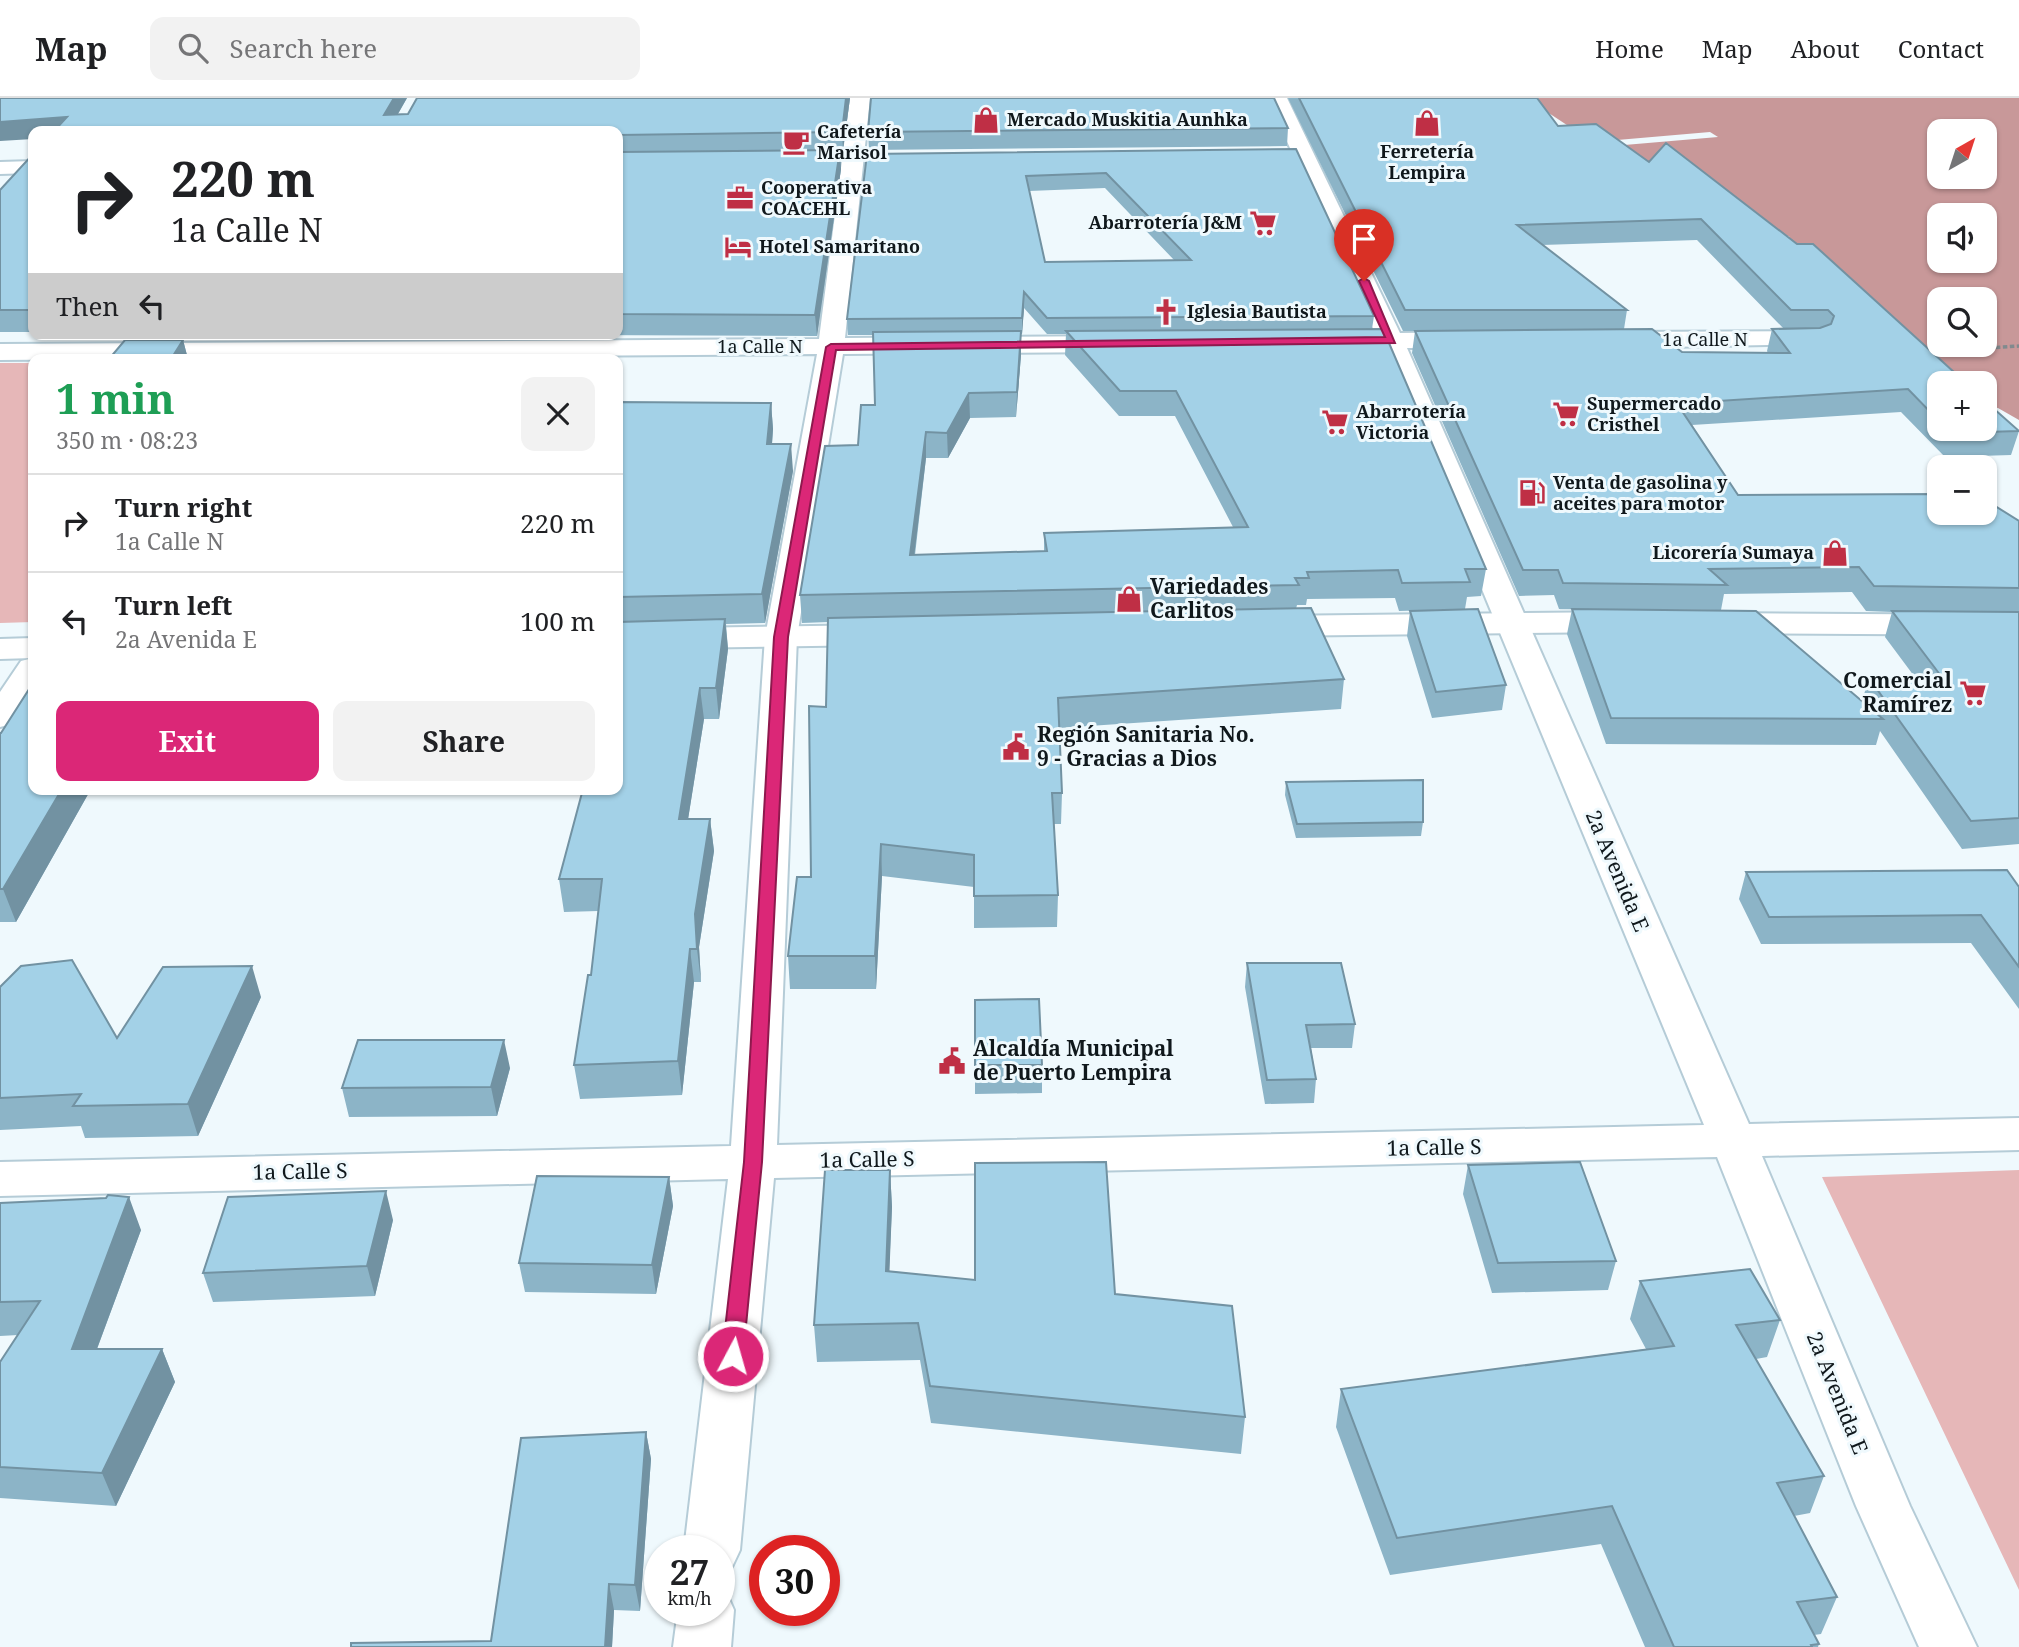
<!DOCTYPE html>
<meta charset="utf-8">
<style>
:root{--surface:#fff;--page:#f2f2f2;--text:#202124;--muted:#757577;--line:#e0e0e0;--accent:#db2777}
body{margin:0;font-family:"Noto Serif",serif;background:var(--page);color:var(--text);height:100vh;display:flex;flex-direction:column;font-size:26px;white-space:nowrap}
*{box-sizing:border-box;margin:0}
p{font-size:23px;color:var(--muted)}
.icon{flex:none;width:38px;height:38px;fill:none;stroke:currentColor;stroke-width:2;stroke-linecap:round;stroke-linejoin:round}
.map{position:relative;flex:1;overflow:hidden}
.drawer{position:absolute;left:28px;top:256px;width:595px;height:441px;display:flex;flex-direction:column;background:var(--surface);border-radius:14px;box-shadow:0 2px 5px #0004}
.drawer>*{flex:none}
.hud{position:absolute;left:28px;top:28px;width:595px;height:214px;border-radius:14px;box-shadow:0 2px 5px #0004;background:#fff;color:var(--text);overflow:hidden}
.needle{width:46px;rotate:39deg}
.tools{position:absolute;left:1927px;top:21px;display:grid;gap:14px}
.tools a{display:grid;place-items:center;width:70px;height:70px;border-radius:14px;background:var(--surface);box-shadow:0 2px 5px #0004;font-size:35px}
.speed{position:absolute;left:644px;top:1437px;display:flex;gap:14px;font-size:35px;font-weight:700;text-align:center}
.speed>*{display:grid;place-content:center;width:91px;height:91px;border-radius:50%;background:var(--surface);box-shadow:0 2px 5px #0004;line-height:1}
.speed small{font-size:18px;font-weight:400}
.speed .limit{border:10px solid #d22;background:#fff;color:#111}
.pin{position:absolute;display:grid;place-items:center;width:60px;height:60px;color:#fff;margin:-72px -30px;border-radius:50% 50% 50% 0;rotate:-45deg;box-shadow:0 0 7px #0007}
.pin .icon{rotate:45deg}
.me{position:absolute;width:77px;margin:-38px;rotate:6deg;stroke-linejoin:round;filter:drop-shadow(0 0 5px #0008)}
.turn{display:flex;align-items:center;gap:24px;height:147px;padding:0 28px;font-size:32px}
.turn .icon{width:91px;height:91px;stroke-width:2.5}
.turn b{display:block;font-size:49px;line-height:60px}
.then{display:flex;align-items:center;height:66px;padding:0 28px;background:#0003;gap:14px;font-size:26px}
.round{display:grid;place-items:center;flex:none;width:74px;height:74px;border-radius:14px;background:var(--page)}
.summary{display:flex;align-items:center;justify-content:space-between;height:119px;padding:0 28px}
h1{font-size:42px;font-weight:700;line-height:52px;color:#1e9e55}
.primary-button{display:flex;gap:14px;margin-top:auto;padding:14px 28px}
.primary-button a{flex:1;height:80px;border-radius:14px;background:var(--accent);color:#fff;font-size:28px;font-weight:700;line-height:80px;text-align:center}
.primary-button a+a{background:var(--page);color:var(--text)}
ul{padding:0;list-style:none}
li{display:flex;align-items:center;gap:21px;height:98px;padding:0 28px;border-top:2px solid var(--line)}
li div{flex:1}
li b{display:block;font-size:26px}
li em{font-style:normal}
header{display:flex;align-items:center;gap:42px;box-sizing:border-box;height:98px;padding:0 35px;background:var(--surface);border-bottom:2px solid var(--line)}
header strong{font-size:33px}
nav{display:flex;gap:38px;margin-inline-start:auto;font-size:24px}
.search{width:490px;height:63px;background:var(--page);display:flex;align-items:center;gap:18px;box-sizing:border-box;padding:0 24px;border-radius:14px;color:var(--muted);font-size:26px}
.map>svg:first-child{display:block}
.green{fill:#e6b7b8}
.water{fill:#c89899;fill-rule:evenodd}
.pier{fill:#eff9fd}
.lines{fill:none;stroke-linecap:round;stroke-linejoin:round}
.minor-casing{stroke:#b5ccd7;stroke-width:4}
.tertiary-casing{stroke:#b5ccd7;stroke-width:4}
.path{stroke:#818a8e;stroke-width:3.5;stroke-dasharray:4.5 2.5;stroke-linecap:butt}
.minor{fill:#fff;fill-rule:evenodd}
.tertiary{fill:#fff;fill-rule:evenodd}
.wall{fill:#8cb4c7;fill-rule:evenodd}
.shaded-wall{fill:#7292a2}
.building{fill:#a3d1e7;stroke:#7292a2;stroke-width:2;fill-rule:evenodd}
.route{fill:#db2777;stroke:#8e194d;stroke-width:2}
.labels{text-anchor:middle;stroke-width:6;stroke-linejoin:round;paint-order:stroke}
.far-poi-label{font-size:18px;font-weight:bold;fill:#10181c;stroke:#eff9fd;text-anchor:start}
.far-street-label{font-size:18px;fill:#10181c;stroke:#eff9fd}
.poi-label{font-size:21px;font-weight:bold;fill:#10181c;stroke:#eff9fd;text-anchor:start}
.street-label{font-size:21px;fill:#10181c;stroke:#eff9fd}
</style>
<header>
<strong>Map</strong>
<div class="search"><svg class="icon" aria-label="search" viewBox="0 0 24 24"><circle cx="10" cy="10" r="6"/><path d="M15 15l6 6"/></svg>Search here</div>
<nav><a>Home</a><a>Map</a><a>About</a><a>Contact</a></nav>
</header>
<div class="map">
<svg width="2019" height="1549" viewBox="0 0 2019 1549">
<rect width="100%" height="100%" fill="#eff9fd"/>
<path class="green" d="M0 265H33V524L0 525Z
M2019 1072V1492L1822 1079Z"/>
<path class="water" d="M1526 0H2019V322L1998 310 1985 308 1984 285H1939L1798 167 1789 138 1762 137 1579 35ZM1939 33H1984V79H1939ZM1939 117H1984V163H1939ZM1939 201H1984V247H1939Z"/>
<path class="pier" d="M1710 34 1718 39 1601 49 1594 44Z"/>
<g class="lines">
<defs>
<path id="minor" d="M850 0H870L845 240 1118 238 1127 241 1131 246 1127 251 1118 254 843 256 797 539 777 1047 1704 1027 1382 250 1327 248 1323 243 1327 238 1375 235 1267 0H1287L1400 235 1464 234 1473 237 1477 242 1473 247 1464 250H1407L1749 1026 2019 1020V1052L1762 1058 1910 1408 1977 1549H1919L1856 1408 1717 1059 774 1080 740 1452 732 1469 719 1473V1452H684L728 1081 0 1098V1064L731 1048 765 539 817 256 0 262V246L819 241Z
M33 63V75L0 76V64Z
M1814 233 1823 236 1827 241 1823 246 1616 250 1607 247 1603 242 1607 237 1616 234Z
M33 560V595L12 626 0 629V594L21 563Z
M719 1492 726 1494 734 1512 731 1549H673L678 1512H719Z"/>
<path id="tertiary" d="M1623 514 1634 517 1639 524 1634 531 1623 534 1267 538 1256 535 1251 528 1256 521 1267 518Z
M1719 515 2019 517V537L1719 535 1708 532 1703 525 1708 518Z
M878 527 890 530 894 537 890 544 878 547 618 551V531Z
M33 540V560L0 561V541Z"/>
</defs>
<use href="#minor" class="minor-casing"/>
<use href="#tertiary" class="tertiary-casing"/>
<path class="path" d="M1926 254 2019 248"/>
<use href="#minor" class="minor"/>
<use href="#tertiary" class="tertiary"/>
</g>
<path class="wall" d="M407 0 398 16H408L417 0H850L843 52H840L841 71 817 238 578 237V236H618V33H33Z
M1288 0H1537L1558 28 1596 26 1939 285V331H1984L2019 333 2011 357 1945 359 1901 314 1692 327 1738 397 2019 423V746L1962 751 1880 633 1876 647 1606 646 1567 536 1572 511 1862 603 1869 580 1914 578 1885 539 1892 514 1866 513 1852 494 1724 496 1721 512 1559 511 1554 497 1519 498 1412 255 1415 233H1403ZM1697 142 1784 231H1772L1767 253 1768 255 1682 254 1624 231 1627 212 1542 147Z
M1288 30 1287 48 869 52 868 34Z
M1296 51 1374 218 1372 231 1486 471 1481 498 1467 499 1465 511 1399 513 1395 500 1307 501 1306 507H1297L1296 511 1344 581 1341 611 1059 630 1062 695 1061 726H1053L1058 797 1057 829 974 830V789L882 778 876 891H790L788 858 811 779 826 609 828 524 802 525 800 497 875 307 873 237H848L847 221 867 56ZM1105 90 1175 163 1045 164 1029 93ZM1024 210 1047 236H1066L1065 257 1119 318H1175L1233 429 1044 435V453L915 457 926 360H948L970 320 1016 319 1021 257V236H1022Z
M33 56V234H0V92Z
M108 236H204L201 242H183L188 261 125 242H110Z
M618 304 771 305 773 331 772 346 793 373 765 525 726 526 728 551 719 621H704L688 721H710L714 753 699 849 701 884H694L682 997 580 1001 574 967 591 877 598 813 564 814 559 781 582 694 485 695 484 691H618Z
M1410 513 1506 587 1502 612 1432 620 1407 538Z
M0 635 33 691H91L16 824H0Z
M1286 684 1423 724 1421 738 1296 740 1285 697Z
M1746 774 2019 789V911L1971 845 1761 846 1739 801Z
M1247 865 1355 926 1352 950H1311L1316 981 1314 1005 1265 1006 1245 889Z
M0 889 117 940 261 899 198 1038 85 1040 81 1028 0 1032Z
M975 902 1042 967V995L975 996Z
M510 970 497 1018 349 1019 342 990Z
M1468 1067 1616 1163 1608 1192 1492 1195 1463 1096Z
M890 1072 892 1109 889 1173 1115 1196 1245 1319 1241 1356 931 1325 920 1262 817 1264 814 1227Z
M669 1079 673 1108 656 1196 525 1194 519 1165Z
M0 1105 141 1132 97 1251H162L175 1284 116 1408 0 1400V1264L18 1237 0 1238Z
M393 1122 375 1198 213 1204 203 1175Z
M1640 1183 1780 1222 1767 1259 1756 1261 1824 1378 1810 1415 1794 1418 1837 1499 1821 1536 1814 1537 1819 1546 1818 1549H1645L1601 1446 1390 1477 1336 1329 1341 1291 1646 1251 1630 1221Z
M646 1334 651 1361 640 1513 614 1512 612 1549H351L491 1543Z"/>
<path class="shaded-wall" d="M394 0H407L388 33 384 17Z
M846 0H850L843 52 842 34Z
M67 19 71 33H33V41L0 43V24Z
M840 52 841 71 817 238 815 217Z
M1024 194V210L1022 236V220Z
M1021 233V257L1016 319 1017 294Z
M183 242 188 261H171Z
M969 295 970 320 948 360 947 335Z
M771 305 773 331 770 373 767 346Z
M926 334V360L911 484 910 457Z
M791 346 793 373 765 525 762 496Z
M725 521 728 551 719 621 716 590Z
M700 590 704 621 683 753 679 721Z
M62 691H91L16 824 3 791Z
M710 721 714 753 699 849 701 884 697 851 695 816Z
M881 746 882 778 876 891 875 858Z
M690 851 694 884 682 997 678 963Z
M252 868 261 899 198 1038 188 1006Z
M504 942 510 970 497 1018 491 989Z
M890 1072 892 1109 888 1210 886 1173Z
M669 1079 673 1108 656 1196 652 1167Z
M386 1093 393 1122 375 1198 367 1168Z
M129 1099 141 1132 85 1283 72 1251Z
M162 1251 175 1284 116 1408 102 1375Z
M646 1334 651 1361 640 1513 635 1487Z
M609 1486 614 1512 612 1549H605Z"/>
<path class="building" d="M0 0H394L384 17 408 16 417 0H846L842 34 618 37V33H54L67 19 0 24Z
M871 0H1274L1288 30 868 34Z
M1299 0H1537L1558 28 1596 26 1649 64 1666 45 1797 146H1813L1966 285H1939V323L1908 291 1686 305 1693 312 1682 313 1738 397 1939 396V415H1984V401L2019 423V490L1874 488 1859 469 1709 471 1727 487 1563 485 1558 472H1523L1415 233 1652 231 1682 254 1790 255 1772 231 1820 230 1831 226 1834 218 1828 212H1791L1701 121 1517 127 1627 212H1405Z
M1296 51 1374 218 1047 220 1024 194 1022 220 847 221 867 56ZM1106 75 1191 162 1045 164 1026 78Z
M840 52 815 217 618 216V54Z
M33 56V212H0V92Z
M1383 231 1486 471H1465L1470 484 1402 485 1398 472 1307 474 1309 480H1295L1299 487 800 497 825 348 858 347 861 307H875L873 234 1021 233 1017 294 969 295 947 335 926 334 910 457 1047 453 1044 435 1248 429 1176 293H1120L1066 233Z
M125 242H183L171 261H109Z
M1984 302 2019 333 1952 335 1947 331H1984Z
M618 304 771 305 767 346H791L762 496 618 499Z
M1311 510 1344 581 1058 600 1062 695H1052L1058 797 974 798V757L881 746 875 858H788L797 779H811L809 608 826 609 828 520Z
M1478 511 1506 587 1436 594 1410 513Z
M1572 511 1756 513 1883 621 1611 620Z
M1892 513 2019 514V720L1971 723 1869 580 1941 578Z
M725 521 716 590H700L679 721H710L695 816 697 851H690L678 963 574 967 588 877H591L602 781H559L583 691H618V524Z
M33 585V691H62L3 791H0V635H1Z
M1423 682V724L1297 726 1286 684Z
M2007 772 2019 789V869L1981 817 1769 819 1746 774Z
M72 862 117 940 163 869 252 868 188 1006 73 1008 81 996 0 1000V889L21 868Z
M1247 865H1341L1355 926 1306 927 1316 981 1267 982Z
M1039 901 1042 967H975V902Z
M358 942H504L491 989 342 990Z
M1106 1064 1115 1196 1232 1208 1245 1319 930 1288 918 1225 814 1227 825 1072H890L886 1173 975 1182V1065Z
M1580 1064 1616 1163 1498 1165 1468 1067Z
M537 1078 669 1079 652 1167 519 1165Z
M386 1093 367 1168 203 1175 228 1099Z
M108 1097 129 1099 72 1251H162L102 1375 0 1369V1264L40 1203 0 1204V1105L106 1100Z
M1750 1171 1780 1222 1736 1227 1824 1378 1777 1385 1837 1499 1797 1504 1819 1546 1811 1547 1812 1549H1674L1612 1408 1397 1440 1341 1291 1674 1248 1640 1183Z
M646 1334 635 1487 609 1486 605 1549H351V1545L491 1543 521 1340Z"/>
<path class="route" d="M1364 180 1369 183 1395 245 836 252 788 539 762 1064 743 1258 740 1264H725L722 1258 744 1064 774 539 826 249 831 246 1385 239 1359 183Z"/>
<defs>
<symbol id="shop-bare" viewBox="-9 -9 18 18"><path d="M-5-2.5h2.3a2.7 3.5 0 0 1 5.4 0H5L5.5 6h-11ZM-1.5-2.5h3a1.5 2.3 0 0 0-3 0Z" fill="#bf2f45" stroke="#eff9fd" stroke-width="2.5" paint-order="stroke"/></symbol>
<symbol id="cafe-bare" viewBox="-9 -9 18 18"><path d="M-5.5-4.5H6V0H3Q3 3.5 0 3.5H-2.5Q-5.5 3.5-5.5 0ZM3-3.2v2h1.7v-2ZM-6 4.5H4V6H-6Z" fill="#bf2f45" stroke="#eff9fd" stroke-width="2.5" paint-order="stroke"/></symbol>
<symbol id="office-bare" viewBox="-9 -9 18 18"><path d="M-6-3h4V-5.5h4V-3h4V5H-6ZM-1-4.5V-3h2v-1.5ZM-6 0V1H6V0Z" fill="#bf2f45" stroke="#eff9fd" stroke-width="2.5" paint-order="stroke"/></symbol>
<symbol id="supermarket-bare" viewBox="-9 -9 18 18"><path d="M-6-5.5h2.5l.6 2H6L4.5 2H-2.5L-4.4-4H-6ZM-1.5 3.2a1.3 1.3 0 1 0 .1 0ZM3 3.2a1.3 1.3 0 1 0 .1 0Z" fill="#bf2f45" stroke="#eff9fd" stroke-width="2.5" paint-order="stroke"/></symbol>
<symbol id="hotel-bare" viewBox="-9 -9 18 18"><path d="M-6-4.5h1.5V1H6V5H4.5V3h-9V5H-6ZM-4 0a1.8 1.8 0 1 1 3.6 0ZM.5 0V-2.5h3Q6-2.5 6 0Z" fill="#bf2f45" stroke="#eff9fd" stroke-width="2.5" paint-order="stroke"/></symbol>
<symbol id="church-bare" viewBox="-9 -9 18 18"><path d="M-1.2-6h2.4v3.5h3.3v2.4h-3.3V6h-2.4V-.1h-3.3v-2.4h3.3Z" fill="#bf2f45" stroke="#eff9fd" stroke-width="2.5" paint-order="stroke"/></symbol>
<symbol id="fuel-bare" viewBox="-9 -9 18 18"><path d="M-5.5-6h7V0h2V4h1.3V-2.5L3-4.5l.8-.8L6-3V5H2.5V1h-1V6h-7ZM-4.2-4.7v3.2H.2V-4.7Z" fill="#bf2f45" stroke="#eff9fd" stroke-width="2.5" paint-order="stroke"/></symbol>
<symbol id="civic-bare" viewBox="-9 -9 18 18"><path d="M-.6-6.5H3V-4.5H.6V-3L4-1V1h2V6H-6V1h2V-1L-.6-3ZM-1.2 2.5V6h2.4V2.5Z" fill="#bf2f45" stroke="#eff9fd" stroke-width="2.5" paint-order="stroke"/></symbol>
</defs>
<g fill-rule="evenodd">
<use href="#shop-bare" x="967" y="3" width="38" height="38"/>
<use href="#shop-bare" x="1408" y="6" width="38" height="38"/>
<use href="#cafe-bare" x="777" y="25" width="38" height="38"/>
<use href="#office-bare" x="721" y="81" width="38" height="38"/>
<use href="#supermarket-bare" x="1244" y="106" width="38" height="38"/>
<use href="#hotel-bare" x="719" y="130" width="38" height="38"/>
<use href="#church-bare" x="1147" y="195" width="38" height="38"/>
<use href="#supermarket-bare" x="1547" y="297" width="38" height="38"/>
<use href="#supermarket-bare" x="1316" y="305" width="38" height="38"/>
<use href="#fuel-bare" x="1513" y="376" width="38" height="38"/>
<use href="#shop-bare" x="1816" y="436" width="38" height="38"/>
<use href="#shop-bare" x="1110" y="482" width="38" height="38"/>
<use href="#supermarket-bare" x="1954" y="576" width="38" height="38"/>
<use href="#civic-bare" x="997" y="630" width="38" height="38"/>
<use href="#civic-bare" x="933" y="944" width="38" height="38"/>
</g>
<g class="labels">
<g class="far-poi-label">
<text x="1007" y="28">Mercado Muskitia Aunhka</text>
<text x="817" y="40">Cafetería<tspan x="817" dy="21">Marisol</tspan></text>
<text x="1427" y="60" text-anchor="middle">Ferretería<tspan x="1427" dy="21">Lempira</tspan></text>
<text x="761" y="96">Cooperativa<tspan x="761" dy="21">COACEHL</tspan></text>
<text x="1242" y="131" text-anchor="end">Abarrotería J&amp;M</text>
<text x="759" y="155">Hotel Samaritano</text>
<text x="1187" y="220">Iglesia Bautista</text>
<text x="1587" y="312">Supermercado<tspan x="1587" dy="21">Cristhel</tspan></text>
<text x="1356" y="320">Abarrotería<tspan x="1356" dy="21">Victoria</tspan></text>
<text x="1553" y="391">Venta de gasolina y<tspan x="1553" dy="21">aceites para motor</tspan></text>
<text x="1814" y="461" text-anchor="end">Licorería Sumaya</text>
</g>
<g class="far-street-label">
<text x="1705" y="248">1a Calle N</text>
<text x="760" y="255">1a Calle N</text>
</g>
<g class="poi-label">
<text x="1150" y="496">Variedades<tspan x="1150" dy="24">Carlitos</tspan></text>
<text x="1952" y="590" text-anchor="end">Comercial<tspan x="1952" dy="24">Ramírez</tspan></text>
<text x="1037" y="644">Región Sanitaria No.<tspan x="1037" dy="24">9 - Gracias a Dios</tspan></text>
<text x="973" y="958">Alcaldía Municipal<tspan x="973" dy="24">de Puerto Lempira</tspan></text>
</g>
<g class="street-label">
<text transform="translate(1617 773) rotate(67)" y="7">2a Avenida E</text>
<text transform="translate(1434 1050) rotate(-1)" y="7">1a Calle S</text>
<text transform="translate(867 1062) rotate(-1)" y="7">1a Calle S</text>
<text transform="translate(300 1074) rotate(-1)" y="7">1a Calle S</text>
<text transform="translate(1837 1295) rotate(68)" y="7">2a Avenida E</text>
</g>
</g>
</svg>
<div class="tools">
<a><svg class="needle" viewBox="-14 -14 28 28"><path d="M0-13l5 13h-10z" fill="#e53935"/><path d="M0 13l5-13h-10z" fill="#757577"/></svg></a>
<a><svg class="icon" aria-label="sound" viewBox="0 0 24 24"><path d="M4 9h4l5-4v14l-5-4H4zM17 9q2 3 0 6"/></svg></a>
<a><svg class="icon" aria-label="search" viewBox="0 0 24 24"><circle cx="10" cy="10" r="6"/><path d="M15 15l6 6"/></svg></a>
<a>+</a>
<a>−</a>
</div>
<div class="speed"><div>27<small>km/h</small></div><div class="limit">30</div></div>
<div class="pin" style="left:1364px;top:183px;background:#d93025"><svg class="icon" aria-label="arrive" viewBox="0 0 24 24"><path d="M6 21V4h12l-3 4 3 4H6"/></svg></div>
<svg class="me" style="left:733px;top:1258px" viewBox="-20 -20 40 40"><circle r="17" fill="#db2777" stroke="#fff" stroke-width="3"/><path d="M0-11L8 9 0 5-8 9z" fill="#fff"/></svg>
<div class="hud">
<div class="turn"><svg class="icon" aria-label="right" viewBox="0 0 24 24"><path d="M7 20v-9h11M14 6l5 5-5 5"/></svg><div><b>220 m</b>1a Calle N</div></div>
<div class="then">Then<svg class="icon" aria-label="left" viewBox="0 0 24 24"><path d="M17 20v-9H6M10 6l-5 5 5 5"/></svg></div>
</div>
<section class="drawer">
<div class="summary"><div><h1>1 min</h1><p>350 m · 08:23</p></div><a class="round"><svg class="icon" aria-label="close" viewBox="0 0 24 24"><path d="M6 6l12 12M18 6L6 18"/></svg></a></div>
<ul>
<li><svg class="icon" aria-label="right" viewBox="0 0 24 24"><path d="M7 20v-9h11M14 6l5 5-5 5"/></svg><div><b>Turn right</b><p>1a Calle N</p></div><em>220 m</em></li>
<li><svg class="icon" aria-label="left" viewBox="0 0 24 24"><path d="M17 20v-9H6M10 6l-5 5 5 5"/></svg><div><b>Turn left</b><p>2a Avenida E</p></div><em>100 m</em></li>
</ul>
<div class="primary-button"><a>Exit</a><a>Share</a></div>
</section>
</div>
